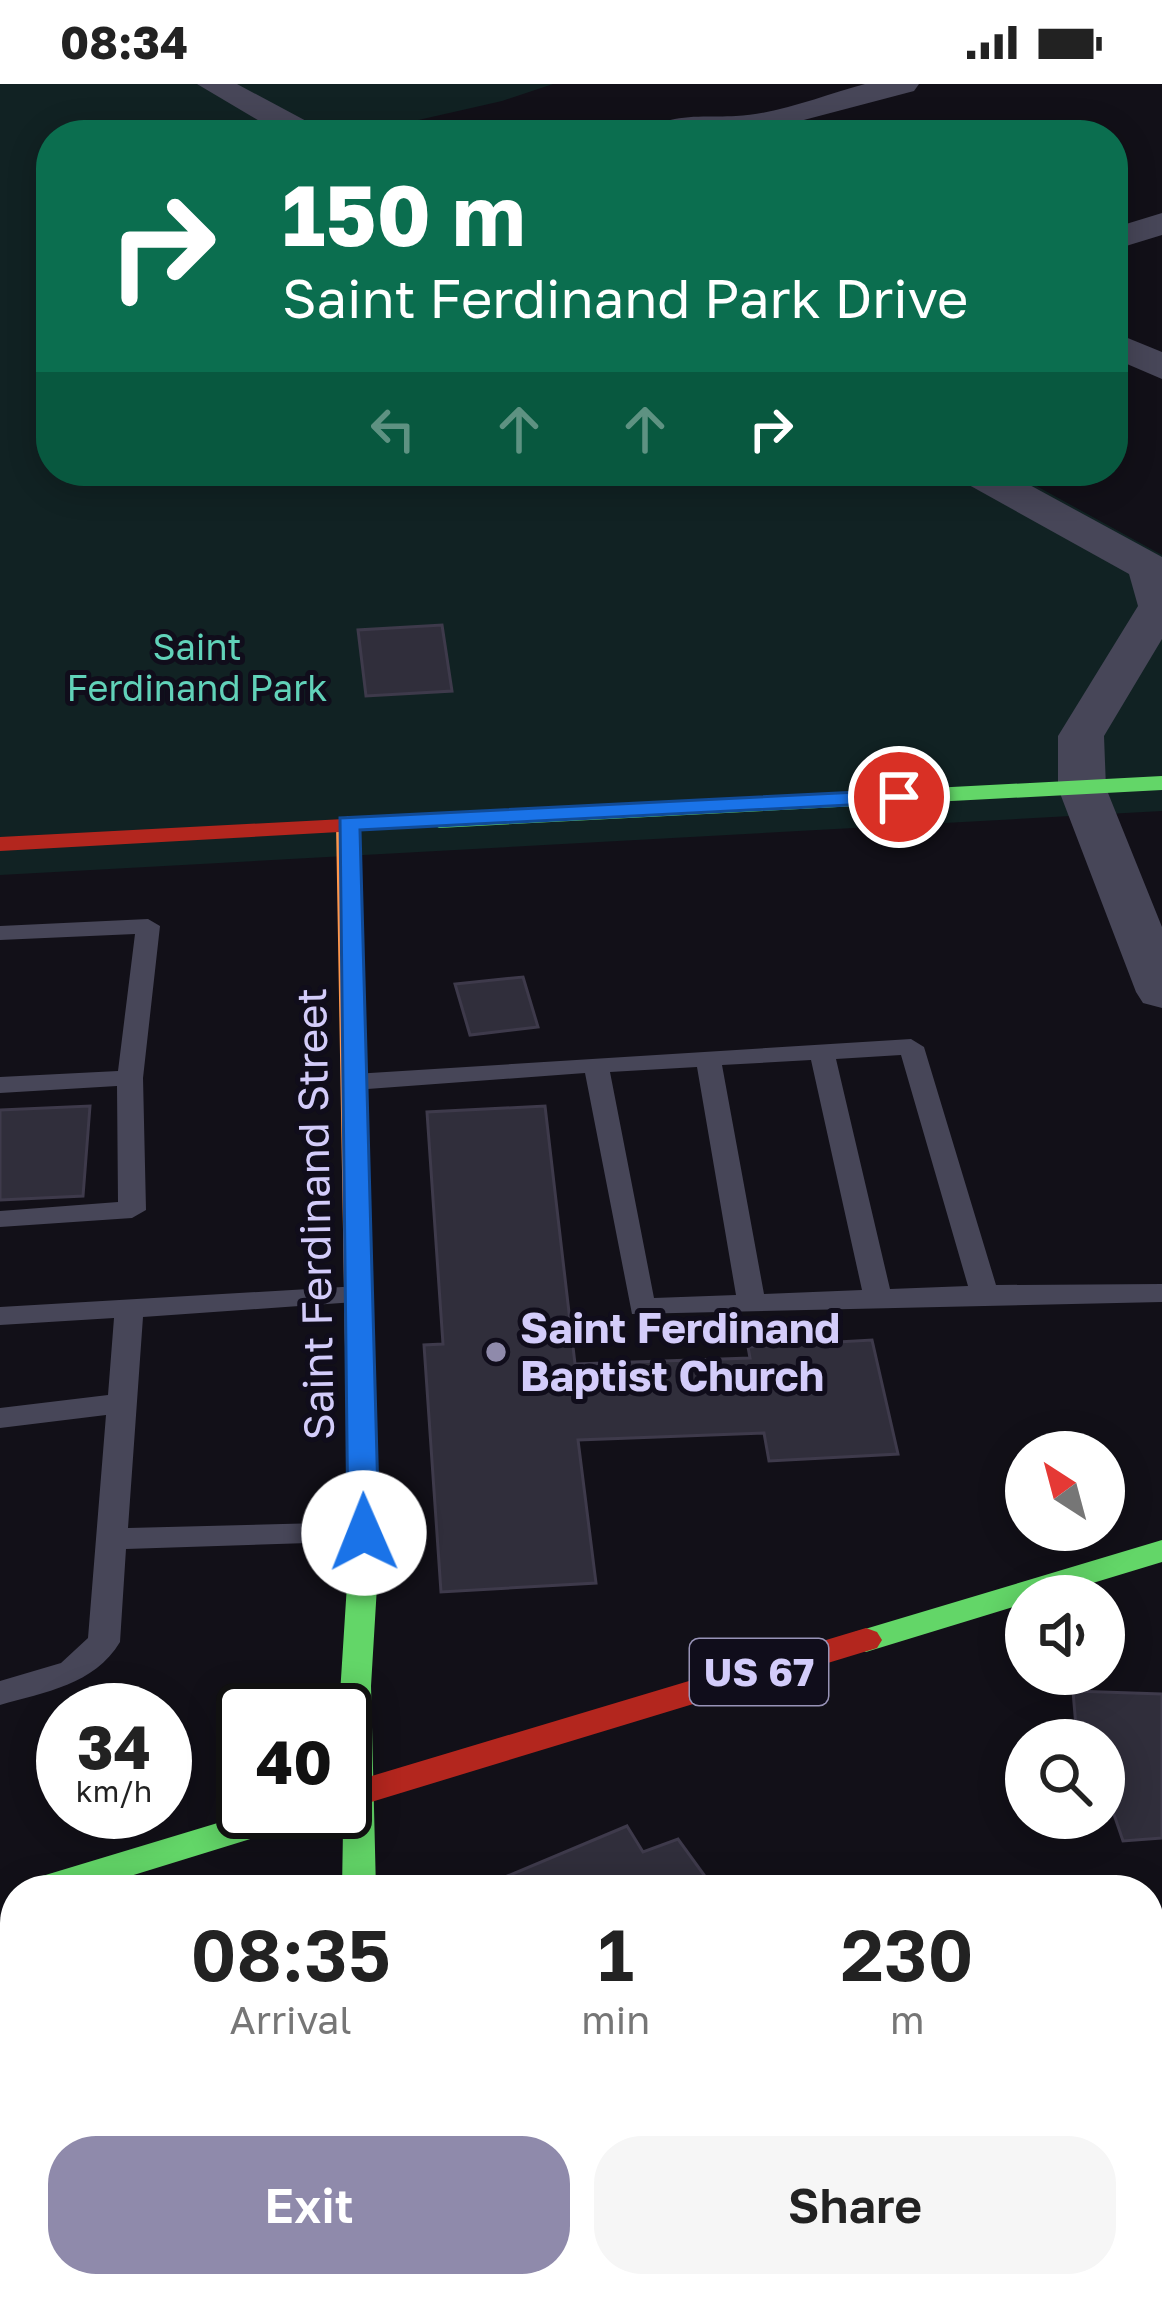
<!DOCTYPE html>
<style>
:root{--surface:#fff;--page:#f6f6f6;--text:#222;--muted:#767676;--accent:#8f8aab}
body{margin:0;font-family:"Golos Text",sans-serif;background:var(--page);color:var(--text);height:100vh;display:flex;flex-direction:column;font-size:45px;white-space:nowrap}
*{box-sizing:border-box;margin:0}
p{font-size:39px;color:var(--muted)}
.icon{flex:none;width:66px;height:66px;fill:none;stroke:currentColor;stroke-width:2;stroke-linecap:round;stroke-linejoin:round}
.map{position:relative;flex:1;overflow:hidden}
.drawer{position:absolute;left:0px;top:1791px;width:1164px;height:423px;display:flex;flex-direction:column;background:var(--surface);border-radius:48px 48px 0 0;box-shadow:0 6px 30px #0003}
.drawer>*{flex:none}
.guide{position:absolute;left:36px;top:36px;width:1092px;height:366px;border-radius:48px;box-shadow:0 6px 30px #0003;background:#0b6e4f;color:#fff;overflow:hidden}
.needle{width:78px;rotate:324deg}
.tools{position:absolute;left:1005px;top:1347px;display:grid;gap:24px}
.tools a{display:grid;place-items:center;width:120px;height:120px;border-radius:50%;background:var(--surface);box-shadow:0 6px 30px #0003;font-size:60px}
.speed{position:absolute;left:36px;top:1599px;display:flex;gap:24px;font-size:60px;font-weight:700;text-align:center}
.speed>*{display:grid;place-content:center;width:156px;height:156px;border-radius:50%;background:var(--surface);box-shadow:0 6px 30px #0003;line-height:1}
.speed small{font-size:30px;font-weight:400}
.speed .limit{border:6px solid #111;border-radius:18px;background:#fff;color:#111}
.pin{position:absolute;display:grid;place-items:center;width:102px;height:102px;color:#fff;margin:-51px;border:6px solid #fff;border-radius:50%;box-shadow:0 3px 12px #0007}
.me{position:absolute;width:132px;margin:-66px;rotate:359deg;stroke-linejoin:round;filter:drop-shadow(0 0 9px #0008)}
.turn{display:flex;align-items:center;gap:42px;height:252px;padding:0 48px;font-size:54px}
.turn .icon{width:156px;height:156px;stroke-width:2.5}
.turn b{display:block;font-size:84px;line-height:102px}
.lanes{display:flex;align-items:center;height:114px;padding:0 48px;background:#0003;justify-content:center;gap:60px;direction:ltr}
.lanes .off{opacity:.35}
.eta{display:flex;justify-content:space-evenly;align-items:center;height:204px;text-align:center}
.eta b{font-size:72px;font-weight:600;line-height:84px}
.button{display:flex;gap:24px;margin-top:auto;padding:24px 48px}
.button a{flex:1;height:138px;border-radius:48px;background:var(--accent);color:#fff;font-size:48px;font-weight:600;line-height:138px;text-align:center}
.button a+a{background:var(--page);color:var(--text)}
.status{display:flex;justify-content:space-between;align-items:center;height:84px;padding:0 60px;background:var(--surface);direction:ltr}
.status svg{height:33px;fill:currentColor}
.map>svg:first-child{display:block}
.green{fill:#112223}
.building{fill:#302e3b;stroke:#3e3a4b;stroke-width:3}
.lines{fill:none;stroke-linecap:round;stroke-linejoin:round}
.lane{fill:#474658;fill-rule:evenodd}
.street{fill:#474658;fill-rule:evenodd}
.fast{fill:#63d668;fill-rule:evenodd}
.slow{fill:#ff974d;fill-rule:evenodd}
.jam{fill:#b3261e;fill-rule:evenodd}
.route{fill:#1a73e8;stroke:#114b97;stroke-width:3}
.poi-dot{fill:#8f8aab;stroke:#100d1b;stroke-width:4.5}
.labels{text-anchor:middle;stroke-width:10;stroke-linejoin:round;paint-order:stroke}
.far-park-label{font-size:36px;fill:#61d2b9;stroke:#100d1b}
.shield{fill:#100d1b;stroke:#9893b7;stroke-width:3}
.shield-label{font-size:39px;font-weight:bold;fill:#d3ccfa}
.street-label{font-size:42px;fill:#d3ccfa;stroke:#100d1b}
.poi-label{font-size:42px;font-weight:bold;fill:#d3ccfa;stroke:#100d1b;text-anchor:start}
</style>
<div class="status"><b>08:34</b><svg viewBox="0 0 49 12"><path d="M0 12V9h3v3zM5 12V6h3v6zM10 12V3h3v9zM15 12V0h3v12zM26 1h20v11H26zM47 4h2v5h-2z"/></svg></div>
<div class="map">
<svg width="1162" height="2213" viewBox="0 0 1162 2213">
<rect width="100%" height="100%" fill="#121018"/>
<path class="green" d="M0 0H553L502 17 392 42 399 51H51V387H1009L1162 471V727L0 791Z"/>
<path class="building" d="M442 541 452 607 366 612 358 546Z
M523 893 538 943 470 951 455 900Z
M90 1022 83 1112 0 1116V1026Z
M545 1022 575 1280 750 1274 748 1263 872 1256 898 1370 769 1377 764 1349 578 1356 596 1499 441 1508 424 1261 443 1260 427 1028Z
M1073 1607 1162 1610V1754L1123 1757 1104 1701V1656L1077 1655Z
M627 1742 643 1768 678 1755 715 1806H474Z"/>
<g class="lines">
<path class="lane" d="M148 835 160 842 143 994 146 1126 132 1134 0 1143V1127L118 1118 117 1002 0 1009V993L118 987 135 850 0 856V842Z
M911 955 924 963 996 1201 1162 1200V1218L632 1230 585 989 354 1006 341 998 354 990ZM901 971 968 1202 890 1205 836 975ZM811 976 862 1206 764 1210 722 981ZM697 983 736 1211 654 1214 610 988Z
M359 1202 373 1211 369 1217 143 1233 128 1444 360 1438 371 1441 375 1449 371 1457 126 1465 120 1558C94 1601 45 1608 0 1621V1597L61 1579 88 1554 106 1331 0 1344V1324L108 1311 114 1234 0 1241V1223Z
M15 2065V2097L0 2099V2067Z
M64 2199H102L100 2213H62Z"/>
<path class="street" d="M197 0H237L310 39 338 44 343 51H283Z
M865 0H919L914 7 747 51H645C664 27 708 34 736 32 778 30 824 11 865 0Z
M1162 129V151L1113 166V144Z
M1113 248 1162 268V295L1113 274Z
M954 387H1004L1162 473V555L1104 652 1106 704 1162 843V924L1143 919 1136 908 1058 704V652L1138 522 1129 490 960 396Z"/>
<path class="fast" d="M1162 692V706L439 744 427 737 439 730Z
M359 1253 373 1262 379 1469 371 1602 376 1806H342L345 1626H339L349 1469 345 1262Z
M1162 1456V1478L1050 1512H1026V1519L866 1568 855 1564 850 1556 855 1548Z
M254 1728H314L309 1737 85 1806H24L29 1796Z"/>
<path class="slow" d="M348 732 360 739 373 1262 359 1271 345 1262 336 739Z
M341 2199H379V2213H341Z"/>
<path class="jam" d="M439 730 447 732 451 737 447 742 0 767V753Z
M866 1544 877 1548 882 1556 877 1564 345 1726V1700Z"/>
</g>
<path class="route" d="M899 706 910 713 907 718 360 746 379 1449 375 1457H353L348 1449 340 734Z"/>
<circle class="poi-dot" cx="496" cy="1268" r="12"/>
<g class="labels">
<g class="far-park-label">
<text x="197" y="576">Saint<tspan x="197" dy="41">Ferdinand Park</tspan></text>
</g>
<rect class="shield" x="690" y="1555" width="138" height="66" rx="9"/>
<g class="shield-label">
<text x="759" y="1602">US 67</text>
</g>
<g class="street-label">
<text transform="translate(315 1130) rotate(-91)" y="15">Saint Ferdinand Street</text>
</g>
<g class="poi-label">
<text x="520" y="1259">Saint Ferdinand<tspan x="520" dy="48">Baptist Church</tspan></text>
</g>
</g>
</svg>
<div class="tools">
<a><svg class="needle" viewBox="-14 -14 28 28"><path d="M0-13l5 13h-10z" fill="#e53935"/><path d="M0 13l5-13h-10z" fill="#767676"/></svg></a>
<a><svg class="icon" aria-label="sound" viewBox="0 0 24 24"><path d="M4 9h4l5-4v14l-5-4H4zM17 9q2 3 0 6"/></svg></a>
<a><svg class="icon" aria-label="search" viewBox="0 0 24 24"><circle cx="10" cy="10" r="6"/><path d="M15 15l6 6"/></svg></a>
</div>
<div class="speed"><div>34<small>km/h</small></div><div class="limit">40</div></div>
<div class="pin" style="left:899px;top:713px;background:#d93025"><svg class="icon" aria-label="arrive" viewBox="0 0 24 24"><path d="M6 21V4h12l-3 4 3 4H6"/></svg></div>
<svg class="me" style="left:364px;top:1449px" viewBox="-20 -20 40 40"><circle r="19" fill="#fff"/><path d="M0-13L10 11 0 6-10 11z" fill="#1a73e8"/></svg>
<div class="guide">
<div class="turn"><svg class="icon" aria-label="right" viewBox="0 0 24 24"><path d="M7 20v-9h11M14 6l5 5-5 5"/></svg><div><b>150 m</b>Saint Ferdinand Park Drive</div></div>
<div class="lanes"><svg class="icon off" aria-label="left" viewBox="0 0 24 24"><path d="M17 20v-9H6M10 6l-5 5 5 5"/></svg><svg class="icon off" aria-label="ahead" viewBox="0 0 24 24"><path d="M12 20V5M6 11l6-6 6 6"/></svg><svg class="icon off" aria-label="ahead" viewBox="0 0 24 24"><path d="M12 20V5M6 11l6-6 6 6"/></svg><svg class="icon" aria-label="right" viewBox="0 0 24 24"><path d="M7 20v-9h11M14 6l5 5-5 5"/></svg></div>
</div>
<section class="drawer">
<div class="eta">
<div><b>08:35</b><p>Arrival</p></div>
<div><b>1</b><p>min</p></div>
<div><b>230</b><p>m</p></div>
</div>
<div class="button"><a>Exit</a><a>Share</a></div>
</section>
</div>
